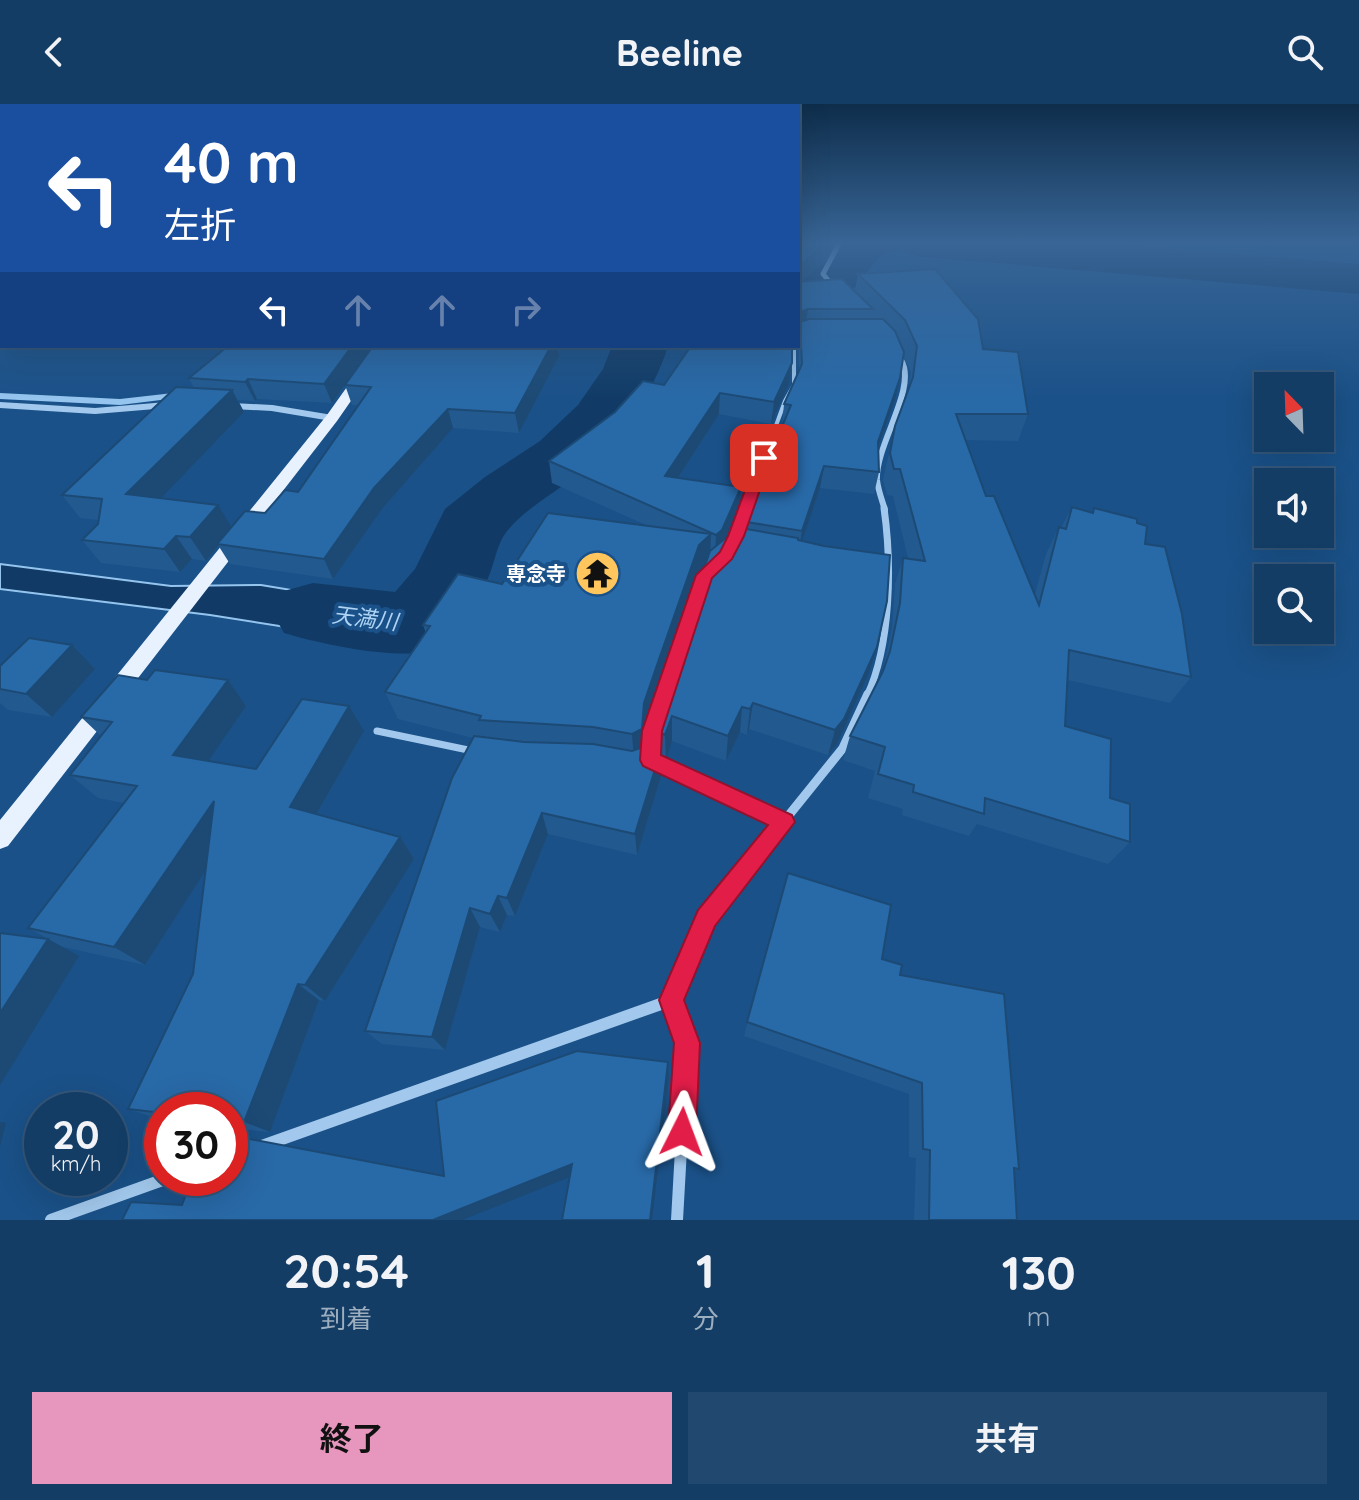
<!DOCTYPE html>
<html lang="ja">
<meta charset="utf-8">
<style>
:root{--surface:#143d66;--page:#21486f;--text:#f1f3f6;--muted:#9daebf;--line:#33567a;--accent:#e797bd}
body{margin:0;font-family:Quicksand,"Noto Sans JP",sans-serif;background:var(--page);color:var(--text);height:100vh;display:flex;flex-direction:column;font-size:30px;white-space:nowrap}
*{box-sizing:border-box;margin:0}
p{font-size:26px;color:var(--muted)}
.icon{flex:none;width:44px;height:44px;fill:none;stroke:currentColor;stroke-width:2;stroke-linecap:round;stroke-linejoin:round}
.map{position:relative;height:1116px;overflow:hidden}
.details{display:flex;flex-direction:column;background:var(--surface);flex:1}
.details>*{flex:none}
.guide{position:absolute;left:0px;top:0px;width:800px;height:244px;box-shadow:0 8px 32px #0002,0 0 0 2px var(--line);background:#1a4fa0;color:#fff;overflow:hidden}
.needle{width:52px;rotate:337deg}
.fabs{position:absolute;left:1254px;top:268px;display:grid;gap:16px}
.fabs a{display:grid;place-items:center;width:80px;height:80px;border-radius:0px;background:var(--surface);box-shadow:0 8px 32px #0002,0 0 0 2px var(--line);font-size:40px}
.speed{position:absolute;left:24px;top:988px;display:flex;gap:16px;font-size:40px;font-weight:700;text-align:center}
.speed>*{display:grid;place-content:center;width:104px;height:104px;border-radius:50%;background:var(--surface);box-shadow:0 8px 32px #0002,0 0 0 2px var(--line);line-height:1}
.speed small{font-size:20px;font-weight:400}
.speed .limit{border:12px solid #d22;background:#fff;color:#111}
.pin{position:absolute;display:grid;place-items:center;width:68px;height:68px;color:#fff;margin:-34px;border-radius:16px;box-shadow:0 4px 12px #0006}
.me{position:absolute;width:88px;margin:-44px;rotate:3deg;stroke-linejoin:round;filter:drop-shadow(0 0 6px #0008)}
.turn{display:flex;align-items:center;gap:28px;height:168px;padding:0 32px;font-size:36px}
.turn .icon{width:104px;height:104px;stroke-width:2.5}
.turn b{display:block;font-size:56px;line-height:68px}
.lanes{display:flex;align-items:center;height:76px;padding:0 32px;background:#0003;justify-content:center;gap:40px;direction:ltr}
.lanes .off{opacity:.35}
.eta{display:flex;justify-content:space-evenly;align-items:center;height:136px;text-align:center}
.eta b{font-size:48px;font-weight:700;line-height:56px}
.action{display:flex;gap:16px;margin-top:auto;padding:16px 32px}
.action a{flex:1;height:92px;border-radius:0px;background:var(--accent);color:#111;font-size:32px;font-weight:700;line-height:92px;text-align:center}
.action a+a{background:var(--page);color:var(--text)}
header{display:flex;justify-content:space-between;align-items:center;height:104px;padding:0 32px;background:var(--surface);font-size:36px;font-weight:700}
.map>svg:first-child{display:block}
.water{fill:#113b66;stroke:#95c5ef;stroke-width:2}
.lines{fill:none;stroke-linecap:round;stroke-linejoin:round}
.stream{fill:#95c5ef;fill-rule:evenodd}
.river{fill:#113b66;fill-rule:evenodd}
.service-far1{stroke:#a2c9ed;stroke-width:4}
.service{stroke:#a2c9ed;stroke-width:7}
.minor-far4{stroke:#a2c9ed;stroke-width:5}
.minor-far3{stroke:#a2c9ed;stroke-width:6}
.minor-far2{stroke:#a2c9ed;stroke-width:7}
.minor-far1{stroke:#a2c9ed;stroke-width:9}
.minor{stroke:#a2c9ed;stroke-width:12}
.primary{fill:#e8f2ff;fill-rule:evenodd}
.wall{fill:#225a90;fill-rule:evenodd}
.shaded-wall{fill:#1c4a75}
.building{fill:#2869a7;stroke:#1c4a75;stroke-width:2}
.route{fill:#e11d48;stroke:#92132f;stroke-width:2}
.labels{text-anchor:middle;stroke-width:8;stroke-linejoin:round;paint-order:stroke}
.poi-label{font-size:20px;font-weight:bold;fill:#fff;stroke:#1a5188;text-anchor:end}
.water-label{font-size:22px;font-style:italic;fill:#aed3f4;stroke:#1a5188}
</style>
<header><svg class="icon" aria-label="back" viewBox="0 0 24 24"><path d="M15 5l-7 7 7 7"/></svg>Beeline<svg class="icon" aria-label="search" viewBox="0 0 24 24"><circle cx="10" cy="10" r="6"/><path d="M15 15l6 6"/></svg></header>
<div class="map">
<svg width="1359" height="1116" viewBox="0 0 1359 1116">
<rect width="100%" height="100%" fill="#1a5188"/>
<path class="water" d="M0 460 171 482 261 481 448 512 431 546 210 511 0 485Z"/>
<g class="lines">
<path class="stream" d="M182 288 187 291 185 293 120 301 0 295V289L120 295Z"/>
<path class="river" d="M843 138H1088L1359 160V190L915 152 898 145 880 152 854 184 839 190 798 198V168L820 163Z
M612 242H668C654 288 621 337 583 367 560 386 518 408 503 433 496 445 494 461 488 474 483 488 452 538 440 544 405 559 321 540 284 529L272 508 284 487 313 479 395 488 415 465 445 405 485 373 540 337 578 301 603 265Z"/>
<path class="service-far1" d="M749 395 785 297 794 281V242"/>
<path class="service" d="M377 627 473 647
M651 648 652 627 658 608
M657 659 784 718"/>
<path class="minor-far4" d="M833 182 823 170 840 138
M897 250 902 258"/>
<path class="minor-far3" d="M0 301 95 307 167 301
M232 302 272 304 332 314
M885 406C882 396 878 386 877 376 875 341 918 284 901 256"/>
<path class="minor-far2" d="M867 592C891 540 892 461 884 404"/>
<path class="minor-far1" d="M701 825 706 814 843 644 868 590"/>
<path class="minor" d="M262 1042 672 896
M51 1116 168 1074
M677 1116 687 939 672 896 702 823"/>
<path class="primary" d="M376 242H389L337 317 8 742 0 745V716L327 311Z"/>
</g>
<path class="wall" d="M0 138H2V210H0Z
M798 138 828 150 825 157 801 178 855 187 858 170 983 245 1028 310 1018 337 966 336 986 392 1035 490 1046 450 1059 423 1061 424 1072 403 1091 409 1094 404 1137 419 1191 573 1170 599 1068 576 1065 622 1110 694 1130 738 1108 760 977 720 969 732 902 711 903 705 868 694 875 667 843 656 850 632 882 570 892 525 895 480 903 454H908L893 392 887 391 883 376 895 322 908 286 911 268 903 251 900 274 895 296 878 344 879 368 874 390 820 384 802 437 869 569 837 640 828 651 749 625 747 631 740 628 726 657 672 637 666 656 662 654V669L637 751 548 730 515 812 507 811 500 828 480 823 445 946 382 940 365 927 473 634 398 615 385 588 426 529 423 521 502 480 646 421 552 379 549 357 664 281 792 259 789 280 771 320 719 310 678 374 739 405 727 433H729V431L739 424 740 417 756 385 782 322 784 300 799 267ZM705 463 656 627V644L644 642 646 625 658 588 698 469Z
M372 242 332 299 257 295 255 297 238 296 244 308 161 394 231 423 265 409 298 388 359 301H352L345 281 559 252 519 329 453 324 382 405 333 475 230 460 218 441 206 457 192 455 180 468 101 459 82 436 98 420 99 416 80 414 62 391 194 284 189 274Z
M72 541 95 565 52 613 8 606 0 599V562Z
M147 576H228L246 602 208 657 256 665 364 627 317 710 400 733 414 755 325 897 319 896 270 1028 230 1024V1006H162V1016L128 1005 193 870 205 767 145 861 63 843 79 852 28 824 124 699 98 694 70 671 101 632 81 613Z
M788 769 900 871 1019 1065 1014 1067 1017 1116H914L916 1054 909 1053V990L744 932Z"/>
<path class="shaded-wall" d="M827 138H830L828 150 825 157 798 181V163Z
M808 205 805 226 800 218 799 228 798 229V209Z
M352 242H372L332 299 324 280Z
M551 242H557L559 252 519 329 515 309Z
M792 259 789 280 771 320 774 298Z
M900 274 895 296 872 360 878 338Z
M248 275 257 295 255 297 245 278Z
M232 286 244 308 142 414 126 390Z
M720 289 719 310 665 394V372Z
M448 305 453 324 382 405 333 475 324 455 374 384Z
M824 362 820 384 798 450 802 427Z
M741 383 739 405 721 448 715 453 716 431Z
M218 401 232 424 206 457 190 433Z
M711 430 710 458 698 469 658 588 646 625 644 652 634 656 632 630 699 441Z
M176 432 192 455 180 468 164 445Z
M72 541 95 565 52 613 26 590Z
M877 543 869 569 837 640 828 651 835 626Z
M228 576 246 602 196 675 173 651Z
M753 599 749 625 747 631 750 605Z
M349 602 364 627 308 725 290 703Z
M742 603 740 628 726 657 728 632Z
M672 612V637L666 656 665 631Z
M661 646 662 669 637 751 635 730Z
M214 697 236 719 145 861 114 843Z
M542 709 548 730 515 812 507 794Z
M400 733 414 755 325 897 305 881Z
M498 792 507 811 500 828 490 810Z
M470 804 480 823 445 946 432 933Z
M48 835 79 852 0 981V909Z
M298 880 319 896 270 1028 244 1018Z
M668 958 669 973 652 1116H650Z
M0 1018 6 1019 0 1042Z
M572 1060 580 1069 462 1116H433Z"/>
<path class="building" d="M0 138H2V194H0Z
M798 138H827L798 163Z
M935 165 978 215 983 245 1018 248 1028 310H956L986 392H994L1039 501 1059 423 1066 425 1072 403 1093 409 1094 404 1137 415V419L1147 422 1145 440 1165 443 1182 510 1191 573 1069 546 1065 622 1111 635 1110 694 1130 700V738L985 694 984 710 913 688 914 681 878 670 885 643 850 632 883 567 890 547 900 499 903 454 925 457 900 365H894L890 349 895 322 913 273 917 242 905 216 858 170Z
M842 175 873 205H808L798 209V178Z
M809 215H883L895 227 904 248 900 274 878 338 879 368 824 362 802 427 740 417 753 384 756 385 791 301 784 300 802 260 800 218Z
M228 242H352L324 280 248 275 245 278 189 274Z
M373 242H551L515 309 448 305 374 384 324 455 217 440 245 407 265 409 285 386 298 388 371 283 345 281Z
M691 242H792V259L774 298 720 289 665 372 741 383 722 426 716 431 549 357 615 308 643 277 664 281Z
M176 283 232 286 126 390 218 401 190 433 176 432 164 445 82 436 98 420 102 395 62 391Z
M548 409 711 430 699 441 657 561 644 599 642 625 632 630 593 623 479 616 481 612 385 588 430 522 423 521 458 470 502 480Z
M735 423 798 434V436L824 442 890 451 887 497 877 543 844 615 835 626 753 599 750 605 742 603 728 632 672 612 665 631 656 627 657 603 710 447 727 433 735 434 729 431Z
M29 534 72 541 26 590 0 585V562Z
M155 566 228 576 173 651 256 665 302 595 349 602 290 703 400 733 305 881 298 880 244 1018 230 1016V1006H162V1009L128 1005 193 870 214 697 114 843 28 824 137 682 70 671 112 618 81 613 118 571 147 576Z
M474 632 524 638 593 640 632 647 649 641 661 646 635 730 542 709 507 794 498 792 490 810 470 804 432 933 365 927 452 674Z
M788 769 891 801 882 855 902 861 900 871 1004 890 1019 1065 1014 1064 1017 1116H929L930 1046 923 1045 922 979 747 918Z
M0 829 48 835 0 909Z
M577 947 668 958 650 1116H562L572 1060 433 1116H122L131 1098 182 1101 192 1074H230V1042L250 1035 444 1072 436 997Z"/>
<linearGradient id="sky" x2="0" y2="1"><stop stop-color="#0e2d4b"/><stop offset="0.47" stop-color="#386596"/><stop offset="1" stop-color="#386596" stop-opacity="0"/></linearGradient>
<rect width="1359" height="295" fill="url(#sky)"/>
<path class="route" d="M764 350 771 354 744 432 732 455 712 474 662 627 661 651 792 711 795 718 715 822 684 896 700 939 696 1028 692 1038 682 1042 672 1038 668 1028 674 939 659 896 698 806 768 721 643 662 640 656 642 627 696 471 720 448 728 432 757 354Z"/>
<defs>
<symbol id="temple-disc" viewBox="-11 -11 22 22"><circle r="9.5" fill="#ffc65e" stroke="#1a5188"/><path d="M0-6L5-2H3V0L6.5 2.5H4V6H1.5V3h-3V6H-4V2.5H-6.5L-3 0V-2H-5Z" fill="#111"/></symbol>
</defs>
<g fill-rule="evenodd">
<use href="#temple-disc" x="572" y="444" width="51" height="51"/>
</g>
<g class="labels">
<g class="poi-label">
<text x="566" y="477">専念寺</text>
</g>
<g class="water-label">
<text transform="translate(365 514) rotate(7)" y="8">天満川</text>
</g>
</g>
</svg>
<div class="fabs">
<a><svg class="needle" viewBox="-14 -14 28 28"><path d="M0-13l5 13h-10z" fill="#e53935"/><path d="M0 13l5-13h-10z" fill="#9daebf"/></svg></a>
<a><svg class="icon" aria-label="sound" viewBox="0 0 24 24"><path d="M4 9h4l5-4v14l-5-4H4zM17 9q2 3 0 6"/></svg></a>
<a><svg class="icon" aria-label="search" viewBox="0 0 24 24"><circle cx="10" cy="10" r="6"/><path d="M15 15l6 6"/></svg></a>
</div>
<div class="speed"><div>20<small>km/h</small></div><div class="limit">30</div></div>
<div class="pin" style="left:764px;top:354px;background:#d93025"><svg class="icon" aria-label="arrive" viewBox="0 0 24 24"><path d="M6 21V4h12l-3 4 3 4H6"/></svg></div>
<svg class="me" style="left:682px;top:1028px" viewBox="-20 -20 40 40"><path d="M0-17L14 15 0 8-14 15z" fill="#e11d48" stroke="#fff" stroke-width="4"/></svg>
<div class="guide">
<div class="turn"><svg class="icon" aria-label="left" viewBox="0 0 24 24"><path d="M17 20v-9H6M10 6l-5 5 5 5"/></svg><div><b>40 m</b>左折</div></div>
<div class="lanes"><svg class="icon" aria-label="left" viewBox="0 0 24 24"><path d="M17 20v-9H6M10 6l-5 5 5 5"/></svg><svg class="icon off" aria-label="ahead" viewBox="0 0 24 24"><path d="M12 20V5M6 11l6-6 6 6"/></svg><svg class="icon off" aria-label="ahead" viewBox="0 0 24 24"><path d="M12 20V5M6 11l6-6 6 6"/></svg><svg class="icon off" aria-label="right" viewBox="0 0 24 24"><path d="M7 20v-9h11M14 6l5 5-5 5"/></svg></div>
</div>
</div>
<section class="details">
<div class="eta">
<div><b>20:54</b><p>到着</p></div>
<div><b>1</b><p>分</p></div>
<div><b>130</b><p>m</p></div>
</div>
<div class="action"><a>終了</a><a>共有</a></div>
</section>
